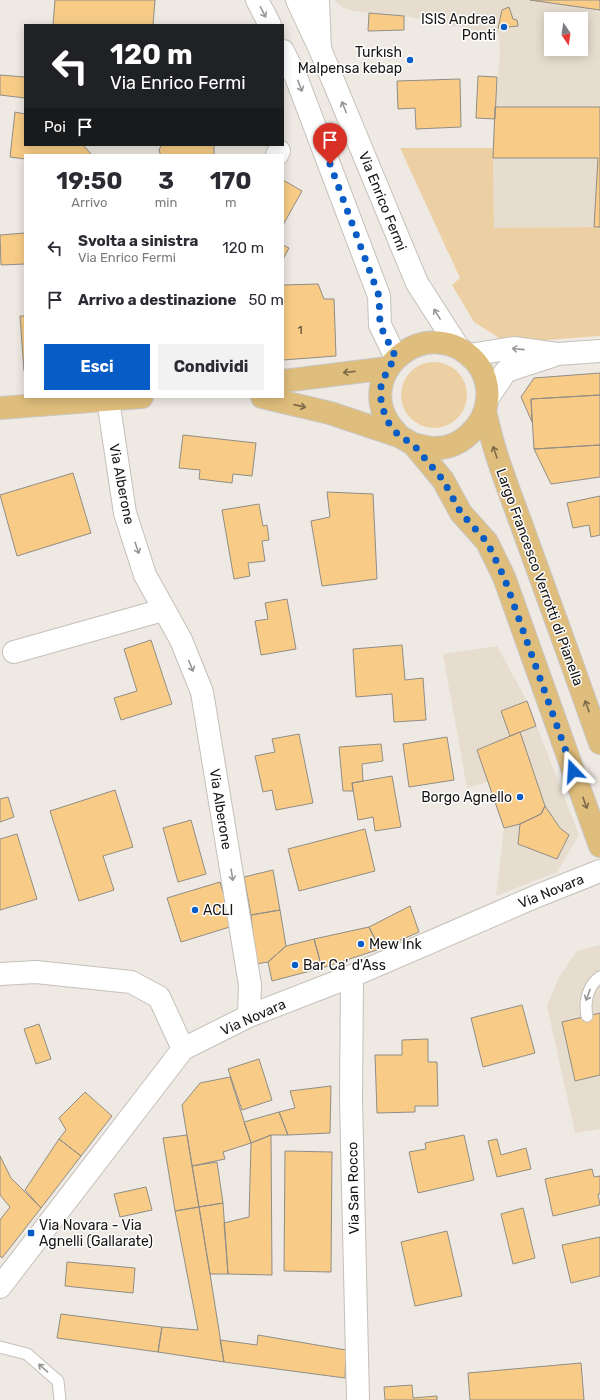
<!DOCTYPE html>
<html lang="it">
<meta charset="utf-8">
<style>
:root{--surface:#fff;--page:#f2f2f3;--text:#2b2b33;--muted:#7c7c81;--accent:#085cc5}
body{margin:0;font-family:Rubik,sans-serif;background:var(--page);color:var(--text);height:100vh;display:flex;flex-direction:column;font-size:15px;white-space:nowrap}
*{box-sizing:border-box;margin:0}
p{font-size:13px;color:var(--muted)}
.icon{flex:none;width:22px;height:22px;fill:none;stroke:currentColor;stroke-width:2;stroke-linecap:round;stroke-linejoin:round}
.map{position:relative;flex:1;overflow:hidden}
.details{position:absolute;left:24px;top:154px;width:260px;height:244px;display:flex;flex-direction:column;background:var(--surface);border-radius:0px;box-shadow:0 2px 10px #0003}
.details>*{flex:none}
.hud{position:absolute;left:24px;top:24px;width:260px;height:122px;border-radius:0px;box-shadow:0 2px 10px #0003;background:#202124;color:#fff;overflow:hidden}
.needle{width:26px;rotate:167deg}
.controls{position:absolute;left:544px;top:12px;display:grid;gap:8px}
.controls a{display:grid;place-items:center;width:44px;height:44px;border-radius:0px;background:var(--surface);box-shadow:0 2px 10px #0003;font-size:20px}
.pin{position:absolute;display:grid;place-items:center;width:34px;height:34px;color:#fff;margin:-41px -17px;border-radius:50% 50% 50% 0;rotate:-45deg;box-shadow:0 0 4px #0007}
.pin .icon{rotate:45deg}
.me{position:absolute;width:44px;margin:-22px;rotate:340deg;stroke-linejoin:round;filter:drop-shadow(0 0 3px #0008)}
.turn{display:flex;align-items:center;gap:14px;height:84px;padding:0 20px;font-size:18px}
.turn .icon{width:52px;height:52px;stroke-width:2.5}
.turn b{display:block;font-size:28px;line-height:34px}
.then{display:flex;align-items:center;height:38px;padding:0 20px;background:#0003;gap:8px;font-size:15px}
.eta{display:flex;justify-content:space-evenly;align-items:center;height:68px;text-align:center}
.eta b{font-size:24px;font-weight:700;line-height:28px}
.action{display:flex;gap:8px;margin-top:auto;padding:8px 20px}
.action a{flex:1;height:46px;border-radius:0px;background:var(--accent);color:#fff;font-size:16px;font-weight:700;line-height:46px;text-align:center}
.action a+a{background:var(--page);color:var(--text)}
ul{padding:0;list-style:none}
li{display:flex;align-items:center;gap:12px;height:52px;padding:0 20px}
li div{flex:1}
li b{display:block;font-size:15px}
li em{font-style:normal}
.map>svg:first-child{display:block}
.built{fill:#e6ddcf;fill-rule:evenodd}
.green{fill:#ecd0a4}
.building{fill:#f8cc87;stroke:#918d86}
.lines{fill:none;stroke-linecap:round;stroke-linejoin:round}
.service-casing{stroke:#c5c0b9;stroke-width:13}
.minor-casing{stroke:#c5c0b9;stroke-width:24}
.tertiary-casing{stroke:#c5c0b9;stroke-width:24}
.primary-casing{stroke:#c8c7c7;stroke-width:24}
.service{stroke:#fff;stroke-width:11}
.minor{stroke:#fff;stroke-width:22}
.tertiary{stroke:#fff;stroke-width:22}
.primary{stroke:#dfbd7c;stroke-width:22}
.oneway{stroke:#989796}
.oneway2{stroke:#7c6a48}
.route{stroke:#085cc5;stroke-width:7;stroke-dasharray:0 12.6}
.poi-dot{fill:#085cc5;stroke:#fff;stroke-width:1.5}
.labels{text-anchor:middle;stroke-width:3;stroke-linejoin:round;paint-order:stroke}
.number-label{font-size:12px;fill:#514432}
.poi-label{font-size:14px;fill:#191715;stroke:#fff;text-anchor:start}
.street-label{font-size:14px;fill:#191715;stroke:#fff}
</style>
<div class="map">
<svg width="600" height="1400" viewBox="0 0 600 1400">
<rect width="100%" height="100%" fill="#eee9e2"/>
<path class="built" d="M334 0H600V227L494 228 493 148 500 51 499 35 404 16 353 11 342 7ZM551 19H581V49H551Z
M497 646 527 701 579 835 557 872 496 896 504 828 488 782 467 788 443 654Z
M600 945V1129L575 1133 547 1006 559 977 577 951Z"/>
<path class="green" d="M400 148H493L494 228 600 227V336L507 343 474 322 452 285 460 278Z
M401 395a33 33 0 1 1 66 0a33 33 0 1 1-66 0Z"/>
<path class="building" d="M55 0H155L153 25H53Z
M530 0H600V10Z
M509 7 513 19 517 20 518 26 498 28 502 10Z
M369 13 404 16V30L368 31Z
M0 75 25 77V98L0 95Z
M478 76 497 77 495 119 476 118Z
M460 79 461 127 416 129 415 108 398 109 397 81Z
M495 107H600V227H594L598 158H493Z
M15 112 25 114V145H83L92 155H25V159L10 157Z
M161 145H214V155H161L159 151Z
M283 180 302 191 283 225Z
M25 233V264L1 265 0 235Z
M283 245 289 248 283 259Z
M318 284 324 299H334L336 356 283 360V285Z
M20 316H25V371H24Z
M600 373V395L531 399 532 422 521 397 534 378Z
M600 395V445L534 449 531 399Z
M183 435 256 443 252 476 233 474 232 483 199 479 200 470 179 468Z
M600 445V477L551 484 534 449Z
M73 473 91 533 17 556 0 495Z
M327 492 373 494 377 579 322 586 311 521 330 517Z
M600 496V535L591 537 589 525 573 528 567 503Z
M259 504 263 526 267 525 269 540 262 541 265 561 248 563 250 576 234 579 222 510Z
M287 599 296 649 261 655 255 621 268 619 265 603Z
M151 640 172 704 121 720 114 698 137 691 124 649Z
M402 645 405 680 423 678 426 720 394 722 392 694 356 697 353 649Z
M527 701 536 726 510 736 501 711Z
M520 732 545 806 541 814 520 824 504 828 477 750Z
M299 734 313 803 276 810 272 790 263 792 255 756 275 752 272 739Z
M447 737 454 780 409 787 403 744Z
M381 744 383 761 362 764 363 781 352 783 353 791H343L339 747Z
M392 776 401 827 375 831 373 817 358 820 352 783Z
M115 790 133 847 103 856 114 890 79 901 50 811Z
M8 797 14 817 0 822V799Z
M545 806 560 828 569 835 557 859 518 844 520 824 541 814Z
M191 820 206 874 178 882 163 828Z
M365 829 375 871 299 891 288 849Z
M17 834 37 899 0 910V839Z
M273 870 280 910 251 915 244 877Z
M220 882 233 926 181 942 167 898Z
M410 906 419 932 380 949 369 927Z
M280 910 286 946 268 962 256 964 251 915Z
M369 927 380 949 322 968 314 939Z
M314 939 322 968 272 981 268 962 286 946Z
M522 1005 535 1053 483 1067 471 1018Z
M600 1013V1075L575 1081 562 1022Z
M39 1024 51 1059 36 1064 24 1029Z
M428 1039V1062H437L438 1106H415V1112L377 1113 375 1055H402V1040Z
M259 1059 272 1100 242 1110 228 1069Z
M230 1077 251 1143 223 1152 225 1159 192 1166 182 1105 200 1083Z
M331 1086 330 1133 288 1135 279 1112 295 1108 290 1091Z
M85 1092 112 1116 81 1156 59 1139 66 1130 59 1118Z
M279 1112 288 1135H271L251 1143 244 1122Z
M187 1135 199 1207 175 1211 163 1138Z
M271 1135 272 1275 228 1274 224 1223 249 1217 251 1143Z
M464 1135 474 1180 418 1193 409 1152 426 1149 425 1143Z
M59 1139 81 1156 41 1208 25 1190Z
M497 1139 501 1155 526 1148 531 1169 497 1177 488 1141Z
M285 1151 332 1152 331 1272 284 1271Z
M0 1156 11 1178 41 1208 2 1258 0 1256V1220L10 1207 0 1195Z
M217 1162 223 1203 199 1207 192 1166Z
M592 1169 594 1177 600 1176V1194H598L600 1205 553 1216 545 1179Z
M146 1187 152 1210 120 1217 114 1194Z
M223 1203 228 1274H210L199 1207Z
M199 1207 210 1274 224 1362 158 1352 162 1327 198 1330 175 1211Z
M523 1208 535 1258 513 1264 501 1214Z
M447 1231 462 1296 415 1306 401 1242Z
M600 1237V1276L571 1283 562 1245Z
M67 1262 135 1268 133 1293 65 1286Z
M61 1314 162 1327 158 1352 57 1338Z
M258 1335 346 1350 345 1378 224 1362 220 1340 257 1345Z
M581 1363 584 1400H470L468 1373Z
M412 1385 413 1398 437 1396V1400H385L384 1387Z"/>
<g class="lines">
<defs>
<path id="service" d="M587 1016C584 1002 588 985 600 977
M0 1347 27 1354 58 1381 60 1400"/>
<path id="minor" d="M318 0 320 49
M277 155 279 151
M108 400 125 513 145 575 181 640 202 692 250 985 249 1016
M14 652 163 610
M0 974 36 972 131 982 159 997 183 1049
M352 976 351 1100 358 1400
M0 1287 183 1049 249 1016 352 976 537 896 600 871"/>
<path id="tertiary" d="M257 0 270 25
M297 0 320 49 417 283 458 347
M283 51 296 77 379 296 380 325 396 358
M469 355 514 348 557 354 600 351
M487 399 506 371 552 356"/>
<path id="primary" d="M283 381 388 368
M262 397 330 413 399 436 413 444 443 480 461 513 487 542 504 577 600 846
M0 408 142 397
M485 410C494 456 512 497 527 540 552 608 576 675 600 743
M399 436C396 431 391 427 388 422 356 369 430 312 475 361 484 371 489 386 487 400 485 425 460 450 433 448 427 448 419 445 413 444"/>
</defs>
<use href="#service" class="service-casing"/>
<use href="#minor" class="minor-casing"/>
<use href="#tertiary" class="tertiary-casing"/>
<use href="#primary" class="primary-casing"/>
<use href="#service" class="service"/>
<use href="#minor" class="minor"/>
<use href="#tertiary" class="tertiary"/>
<use href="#primary" class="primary"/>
</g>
<defs><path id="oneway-shaft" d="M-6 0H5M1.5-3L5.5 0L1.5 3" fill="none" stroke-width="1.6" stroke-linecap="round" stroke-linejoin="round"/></defs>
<g class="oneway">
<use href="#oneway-shaft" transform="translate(263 12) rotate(63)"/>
<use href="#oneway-shaft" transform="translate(300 86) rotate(69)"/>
<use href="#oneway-shaft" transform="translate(344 107) rotate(-112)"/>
<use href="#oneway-shaft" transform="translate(437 314) rotate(-122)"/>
<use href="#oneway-shaft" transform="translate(518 349) rotate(-174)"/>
<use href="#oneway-shaft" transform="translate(137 548) rotate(71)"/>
<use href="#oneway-shaft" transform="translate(191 666) rotate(68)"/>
<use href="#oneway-shaft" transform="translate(232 875) rotate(81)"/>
<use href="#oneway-shaft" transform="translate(588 995) rotate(111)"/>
<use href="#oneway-shaft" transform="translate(43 1368) rotate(-139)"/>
</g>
<g class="oneway2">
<use href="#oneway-shaft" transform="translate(349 372) rotate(174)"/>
<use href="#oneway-shaft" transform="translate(300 406) rotate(13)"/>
<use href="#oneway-shaft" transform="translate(495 452) rotate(-109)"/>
<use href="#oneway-shaft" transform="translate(587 706) rotate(-110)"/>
<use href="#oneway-shaft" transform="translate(585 803) rotate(70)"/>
</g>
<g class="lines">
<path class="route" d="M330 164 379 296 380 325 396 358 388 368 381 386V404L388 422 399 436 413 444 443 480 461 513 487 542 504 577 573 771"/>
</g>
<g class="poi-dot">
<circle cx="504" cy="27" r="4"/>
<circle cx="410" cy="60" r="4"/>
<circle cx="520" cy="797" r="4"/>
<circle cx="195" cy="910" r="4"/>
<circle cx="361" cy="944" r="4"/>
<circle cx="295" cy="965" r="4"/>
<rect x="27" y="1229" width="8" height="8" rx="2"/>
</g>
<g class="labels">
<g class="number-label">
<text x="300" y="334">1</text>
</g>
<g class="poi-label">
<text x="496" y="24" text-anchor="end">ISIS Andrea<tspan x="496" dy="16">Ponti</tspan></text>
<text x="402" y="57" text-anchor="end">Turkısh<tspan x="402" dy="16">Malpensa kebap</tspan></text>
<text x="512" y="802" text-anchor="end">Borgo Agnello</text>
<text x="203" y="915">ACLI</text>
<text x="369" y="949">Mew Ink</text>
<text x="303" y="970">Bar Ca' d'Ass</text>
<text x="39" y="1230">Via Novara - Via<tspan x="39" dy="16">Agnelli (Gallarate)</tspan></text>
</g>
<g class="street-label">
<text transform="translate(383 201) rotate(68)" y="5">Via Enrico Fermi</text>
<text transform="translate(122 484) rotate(79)" y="5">Via Alberone</text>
<text transform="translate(540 577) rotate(70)" y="5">Largo Francesco Verrotti di Pianella</text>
<text transform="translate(221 809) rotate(81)" y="5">Via Alberone</text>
<text transform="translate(551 891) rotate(-22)" y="5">Via Novara</text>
<text transform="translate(253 1017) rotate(-24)" y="5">Via Novara</text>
<text transform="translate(353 1188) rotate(-91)" y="5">Via San Rocco</text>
</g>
</g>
</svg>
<div class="controls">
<a><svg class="needle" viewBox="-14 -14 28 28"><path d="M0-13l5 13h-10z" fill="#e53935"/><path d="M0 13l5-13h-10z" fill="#7c7c81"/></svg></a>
</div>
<div class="pin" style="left:330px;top:164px;background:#d93025"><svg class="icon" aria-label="arrive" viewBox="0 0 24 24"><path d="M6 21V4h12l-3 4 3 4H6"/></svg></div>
<svg class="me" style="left:573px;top:771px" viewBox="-20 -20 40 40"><path d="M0-17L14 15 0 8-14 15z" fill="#085cc5" stroke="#fff" stroke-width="4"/></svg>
<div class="hud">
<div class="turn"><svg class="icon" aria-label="left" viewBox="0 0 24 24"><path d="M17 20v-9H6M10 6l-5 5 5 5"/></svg><div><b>120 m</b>Via Enrico Fermi</div></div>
<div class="then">Poi<svg class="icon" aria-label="arrive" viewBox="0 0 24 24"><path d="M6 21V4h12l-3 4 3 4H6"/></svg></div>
</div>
<section class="details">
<div class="eta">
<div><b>19:50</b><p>Arrivo</p></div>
<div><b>3</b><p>min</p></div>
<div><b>170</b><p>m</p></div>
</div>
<ul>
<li><svg class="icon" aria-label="left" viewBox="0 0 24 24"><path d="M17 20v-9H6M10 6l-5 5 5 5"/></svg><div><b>Svolta a sinistra</b><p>Via Enrico Fermi</p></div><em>120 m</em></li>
<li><svg class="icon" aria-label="arrive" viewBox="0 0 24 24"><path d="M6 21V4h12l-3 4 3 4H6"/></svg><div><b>Arrivo a destinazione</b></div><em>50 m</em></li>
</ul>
<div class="action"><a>Esci</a><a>Condividi</a></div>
</section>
</div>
